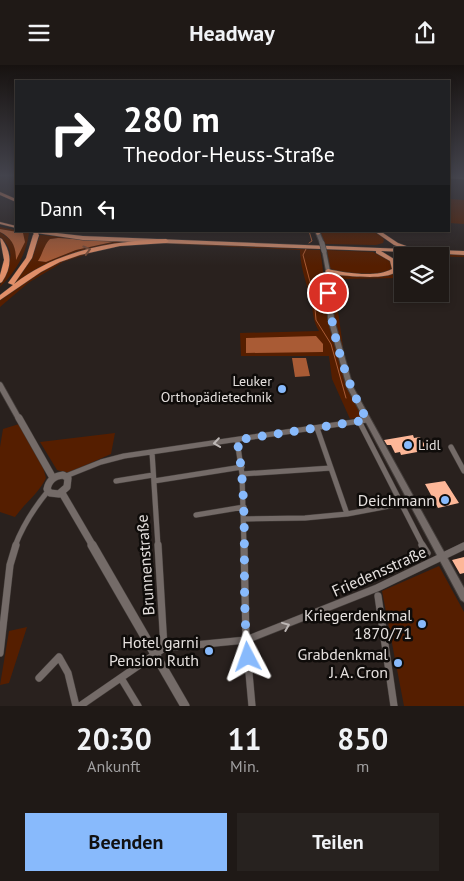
<!DOCTYPE html>
<html lang="de">
<meta charset="utf-8">
<style>
:root{--surface:#1f1916;--page:#27221f;--text:#f1f3f6;--muted:#a1a0a1;--line:#3c3835;--accent:#88bafc}
body{margin:0;font-family:"PT Sans",sans-serif;background:var(--page);color:var(--text);height:100vh;display:flex;flex-direction:column;font-size:19px;white-space:nowrap}
*{box-sizing:border-box;margin:0}
p{font-size:16px;color:var(--muted)}
.icon{flex:none;width:28px;height:28px;fill:none;stroke:currentColor;stroke-width:2;stroke-linecap:round;stroke-linejoin:round}
.map{position:relative;height:641px;overflow:hidden}
.drawer{display:flex;flex-direction:column;background:var(--surface);flex:1}
.drawer>*{flex:none}
.guide{position:absolute;left:15px;top:15px;width:435px;height:152px;border-radius:0px;box-shadow:0 2px 8px #0003,0 0 0 1px var(--line);background:#202124;color:#fff;overflow:hidden}
.tools{position:absolute;left:394px;top:182px;display:grid;gap:10px}
.tools a{display:grid;place-items:center;width:55px;height:55px;border-radius:0px;background:var(--surface);box-shadow:0 2px 8px #0003,0 0 0 1px var(--line);font-size:25px}
.pin{position:absolute;display:grid;place-items:center;width:42px;height:42px;color:#fff;margin:-21px;border:2px solid #fff;border-radius:50%;box-shadow:0 1px 5px #0007}
.me{position:absolute;width:55px;margin:-28px;rotate:356deg;stroke-linejoin:round;filter:drop-shadow(0 0 4px #0008)}
.turn{display:flex;align-items:center;gap:18px;height:105px;padding:0 25px;font-size:22px}
.turn .icon{width:65px;height:65px;stroke-width:2.5}
.turn b{display:block;font-size:35px;line-height:42px}
.then{display:flex;align-items:center;height:48px;padding:0 25px;background:#0003;gap:10px;font-size:19px}
.eta{display:flex;justify-content:space-evenly;align-items:center;height:85px;text-align:center}
.eta b{font-size:30px;font-weight:700;line-height:35px}
.primary-button{display:flex;gap:10px;margin-top:auto;padding:10px 25px}
.primary-button a{flex:1;height:58px;border-radius:0px;background:var(--accent);color:#111;font-size:20px;font-weight:700;line-height:58px;text-align:center}
.primary-button a+a{background:var(--page);color:var(--text)}
header{display:flex;justify-content:space-between;align-items:center;height:65px;padding:0 25px;background:var(--surface);font-size:22px;font-weight:700}
.map>svg:first-child{display:block}
.green{fill:#551e00;fill-rule:evenodd}
.water{fill:#a95b35}
.lines{fill:none;stroke-linecap:round;stroke-linejoin:round}
.stream{stroke:#a95b35;stroke-width:1}
.building{fill:#fdb798}
.minor-far2-casing{stroke:#443e3b;stroke-width:3}
.minor-far1-casing{stroke:#443e3b;stroke-width:6}
.minor-casing{stroke:#443e3b;stroke-width:8}
.tertiary-far2-casing{stroke:#443e3b;stroke-width:7}
.tertiary-far1-casing{stroke:#443e3b;stroke-width:8}
.tertiary-casing{stroke:#443e3b;stroke-width:10}
.secondary-casing{stroke:#443e3b;stroke-width:2}
.trunk-casing{stroke:#443e3b;stroke-width:1}
.motorway-casing{stroke:#443e3b;stroke-width:1}
.minor-far2{stroke:#746b68;stroke-width:2.5}
.minor-far1{stroke:#746b68;stroke-width:5}
.minor{stroke:#746b68;stroke-width:7}
.tertiary-far2{stroke:#746b68;stroke-width:5.5}
.tertiary-far1{stroke:#746b68;stroke-width:7}
.tertiary{stroke:#746b68;stroke-width:9}
.secondary{fill:#746b68;fill-rule:evenodd}
.trunk{fill:#cb8768;fill-rule:evenodd}
.motorway{fill:#e18e68;fill-rule:evenodd}
.secondary-bridge-casing{stroke:#443e3b;stroke-width:6;stroke-linecap:butt}
.motorway-bridge-casing{stroke:#443e3b;stroke-width:5.5;stroke-linecap:butt}
.secondary-bridge{stroke:#746b68;stroke-width:5}
.motorway-bridge{stroke:#e18e68;stroke-width:5}
.oneway{stroke:#784d39}
.oneway2{stroke:#bdb7b5}
.route{stroke:#88bafc;stroke-width:9;stroke-dasharray:0 16.2}
.poi-dot{fill:#88bafc;stroke:#0f0c0a;stroke-width:2}
.labels{text-anchor:middle;stroke-width:5;stroke-linejoin:round;paint-order:stroke}
.poi-label{font-size:14px;fill:#e5e0de;stroke:#0f0c0a;text-anchor:end}
.near-poi-label{font-size:16px;fill:#e5e0de;stroke:#0f0c0a;text-anchor:end}
.near-street-label{font-size:16px;fill:#e5e0de;stroke:#0f0c0a}
</style>
<header><svg class="icon" aria-label="menu" viewBox="0 0 24 24"><path d="M4 6h16M4 12h16M4 18h16"/></svg>Headway<svg class="icon" aria-label="share" viewBox="0 0 24 24"><path d="M12 15V3M7 8l5-5 5 5M5 13v7h14v-7"/></svg></header>
<div class="map">
<svg width="464" height="641" viewBox="0 0 464 641">
<rect width="100%" height="100%" fill="#29211e"/>
<path class="green" d="M449 134 464 135V159L449 158Z
M0 162 29 168C26 190 16 206 0 222 3 203 22 192 0 172V167L12 176 16 184 23 168 0 164Z
M323 166H372L383 172 384 175 383 178 376 180 325 179 321 169Z
M40 170 130 176 76 187 37 204 10 223 31 193ZM58 173 114 176V177L76 185 46 197 39 196 50 174Z
M153 177 320 185C324 205 324 226 328 246 333 283 346 319 362 352L350 354 332 314 329 291H241L240 268 319 266C313 257 313 246 311 236 307 219 300 202 300 185L153 178 106 183 63 197 28 218 0 242V235C45 198 95 178 153 177Z
M327 185 373 187 392 197V203C380 215 351 208 335 206L330 203Z
M408 188 464 190V192L402 191V213L339 214 337 239 343 282 340 280C336 266 322 218 338 210H390L396 207 400 191Z
M19 359 43 402 46 413C39 428 25 438 15 452L0 447V382L3 364Z
M115 368 111 389 68 408 57 405 40 377Z
M439 501 464 547V641H404L382 526Z
M27 562 9 618 0 620 9 566Z"/>
<path class="water" d="M0 164 23 168 25 177 16 195C16 181 12 173 0 167Z
M58 173 117 176 76 185 46 197 38 196C43 188 44 180 50 174Z
M316 271 323 279V287L246 288V273Z
M292 293H306L310 311 295 312Z"/>
<g class="lines">
<path class="stream" d="M309 166 312 176 309 178
M306 184 303 190 314 232 316 255 331 279 346 333"/>
</g>
<path class="building" d="M413 370 414 373 420 372 428 385 401 390 400 387 395 388 391 380H387L384 375Z
M445 416 459 438 438 443 425 419Z
M464 492V508L460 509 452 495Z"/>
<g class="lines">
<defs>
<path id="minor-far2" d="M449 112 464 113"/>
<path id="minor-far1" d="M359 356 423 481
M317 363 347 449
M237 375 242 409 244 481
M451 382 464 406
M152 387 158 481
M242 409 331 403
M66 411 101 397 124 391 367 355
M116 416 153 410
M154 416 242 402
M196 450 244 442
M244 454 305 453 347 449 400 439
M15 481C23 460 34 443 48 426"/>
<path id="minor" d="M158 480 164 583
M244 480 246 575 252 641
M422 480 427 488
M378 531 394 641
M0 588 10 500 16 480
M39 613 59 592 68 608 76 641
M121 613 138 641
M80 641 164 583 246 575 377 523 464 481"/>
<path id="tertiary-far2" d="M0 320 19 354"/>
<path id="tertiary-far1" d="M19 353 53 413
M63 410 68 413 67 422 59 429 50 428 47 424C49 415 54 411 63 410Z
M62 428 93 481"/>
<path id="tertiary" d="M92 480 185 641"/>
<path id="secondary" d="M315 166H319L324 178V179L320 178Z
M322 185 326 186 330 206 334 254 353 322 464 523V537L461 535 347 322 328 254 326 206Z"/>
<path id="trunk" d="M0 157 16 161V163L0 159Z
M23 166H39L83 171 405 184 394 180 374 166H380L398 178 409 182 410 183 408 184 464 186V190L409 187V189L401 192C400 197 400 204 396 207 386 215 351 211 338 210L328 218 325 216 333 209 326 207 325 206 328 204C346 208 376 213 392 204L390 196 376 188V186L83 175ZM381 186 404 187 397 190 395 196 394 194Z
M318 166H323L318 170 316 169Z"/>
<path id="motorway" d="M0 127 16 134V137L0 130Z
M36 168 39 170 32 193 14 219C58 185 112 176 166 174L169 176 166 178 120 181 80 190 60 197 41 207 0 235V230L13 220 8 218 26 193 33 170Z
M0 173 2 174C12 188 12 202 2 217L0 218V210L4 195Z"/>
</defs>
<use href="#minor-far2" class="minor-far2-casing"/>
<use href="#minor-far1" class="minor-far1-casing"/>
<use href="#minor" class="minor-casing"/>
<use href="#tertiary-far2" class="tertiary-far2-casing"/>
<use href="#tertiary-far1" class="tertiary-far1-casing"/>
<use href="#tertiary" class="tertiary-casing"/>
<use href="#secondary" class="secondary-casing"/>
<use href="#trunk" class="trunk-casing"/>
<use href="#motorway" class="motorway-casing"/>
<use href="#minor-far2" class="minor-far2"/>
<use href="#minor-far1" class="minor-far1"/>
<use href="#minor" class="minor"/>
<use href="#tertiary-far2" class="tertiary-far2"/>
<use href="#tertiary-far1" class="tertiary-far1"/>
<use href="#tertiary" class="tertiary"/>
<use href="#secondary" class="secondary"/>
<use href="#trunk" class="trunk"/>
<use href="#motorway" class="motorway"/>
<defs>
<path id="secondary-bridge" d="M322 178 324 186"/>
<path id="motorway-bridge" d="M36 166V170"/>
</defs>
<use href="#secondary-bridge" class="secondary-bridge-casing"/>
<use href="#motorway-bridge" class="motorway-bridge-casing"/>
<use href="#secondary-bridge" class="secondary-bridge"/>
<use href="#motorway-bridge" class="motorway-bridge"/>
</g>
<defs><path id="oneway-chevron" d="M-2-3.5L2.5 0L-2 3.5" fill="none" stroke-width="1.6" stroke-linecap="round" stroke-linejoin="round" transform="scale(1.25)"/></defs>
<use class="oneway" href="#oneway-chevron" transform="translate(87 185) rotate(-16)"/>
<g class="oneway2">
<use href="#oneway-chevron" transform="translate(217 378) rotate(172)"/>
<use href="#oneway-chevron" transform="translate(286 561) rotate(-22)"/>
</g>
<linearGradient id="sky" x2="0" y2="1"><stop stop-color="#171210"/><stop offset="0.55" stop-color="#43434c"/><stop offset="1" stop-color="#43434c" stop-opacity="0"/></linearGradient>
<rect width="464" height="201" fill="url(#sky)"/>
<g class="lines">
<path class="route" d="M248 592C240 519 250 446 237 375L367 355C345 315 333 273 328 228"/>
</g>
<g class="poi-dot">
<circle cx="282" cy="324" r="5"/>
<circle cx="408" cy="380" r="5"/>
<circle cx="445" cy="435" r="5"/>
<circle cx="422" cy="559" r="5"/>
<circle cx="209" cy="586" r="5"/>
<circle cx="398" cy="598" r="5"/>
</g>
<g class="labels">
<g class="poi-label">
<text x="272" y="321">Leuker<tspan x="272" dy="16">Orthopädietechnik</tspan></text>
<text x="418" y="385" text-anchor="start">Lidl</text>
</g>
<g class="near-poi-label">
<text x="435" y="441">Deichmann</text>
<text x="412" y="556">Kriegerdenkmal<tspan x="412" dy="18">1870/71</tspan></text>
<text x="199" y="583">Hotel garni<tspan x="199" dy="18">Pension Ruth</tspan></text>
<text x="388" y="595">Grabdenkmal<tspan x="388" dy="18">J. A. Cron</tspan></text>
</g>
<g class="near-street-label">
<text transform="translate(145 500) rotate(-94)" y="6">Brunnenstraße</text>
<text transform="translate(379 506) rotate(-24)" y="6">Friedensstraße</text>
</g>
</g>
</svg>
<div class="tools">
<a><svg class="icon" aria-label="layers" viewBox="0 0 24 24"><path d="M12 4l9 5-9 5-9-5zM3 14l9 5 9-5"/></svg></a>
</div>
<div class="pin" style="left:328px;top:228px;background:#d93025"><svg class="icon" aria-label="arrive" viewBox="0 0 24 24"><path d="M6 21V4h12l-3 4 3 4H6"/></svg></div>
<svg class="me" style="left:248px;top:592px" viewBox="-20 -20 40 40"><path d="M0-17L14 15 0 8-14 15z" fill="#88bafc" stroke="#fff" stroke-width="4"/></svg>
<div class="guide">
<div class="turn"><svg class="icon" aria-label="right" viewBox="0 0 24 24"><path d="M7 20v-9h11M14 6l5 5-5 5"/></svg><div><b>280 m</b>Theodor-Heuss-Straße</div></div>
<div class="then">Dann<svg class="icon" aria-label="left" viewBox="0 0 24 24"><path d="M17 20v-9H6M10 6l-5 5 5 5"/></svg></div>
</div>
</div>
<section class="drawer">
<div class="eta">
<div><b>20:30</b><p>Ankunft</p></div>
<div><b>11</b><p>Min.</p></div>
<div><b>850</b><p>m</p></div>
</div>
<div class="primary-button"><a>Beenden</a><a>Teilen</a></div>
</section>
